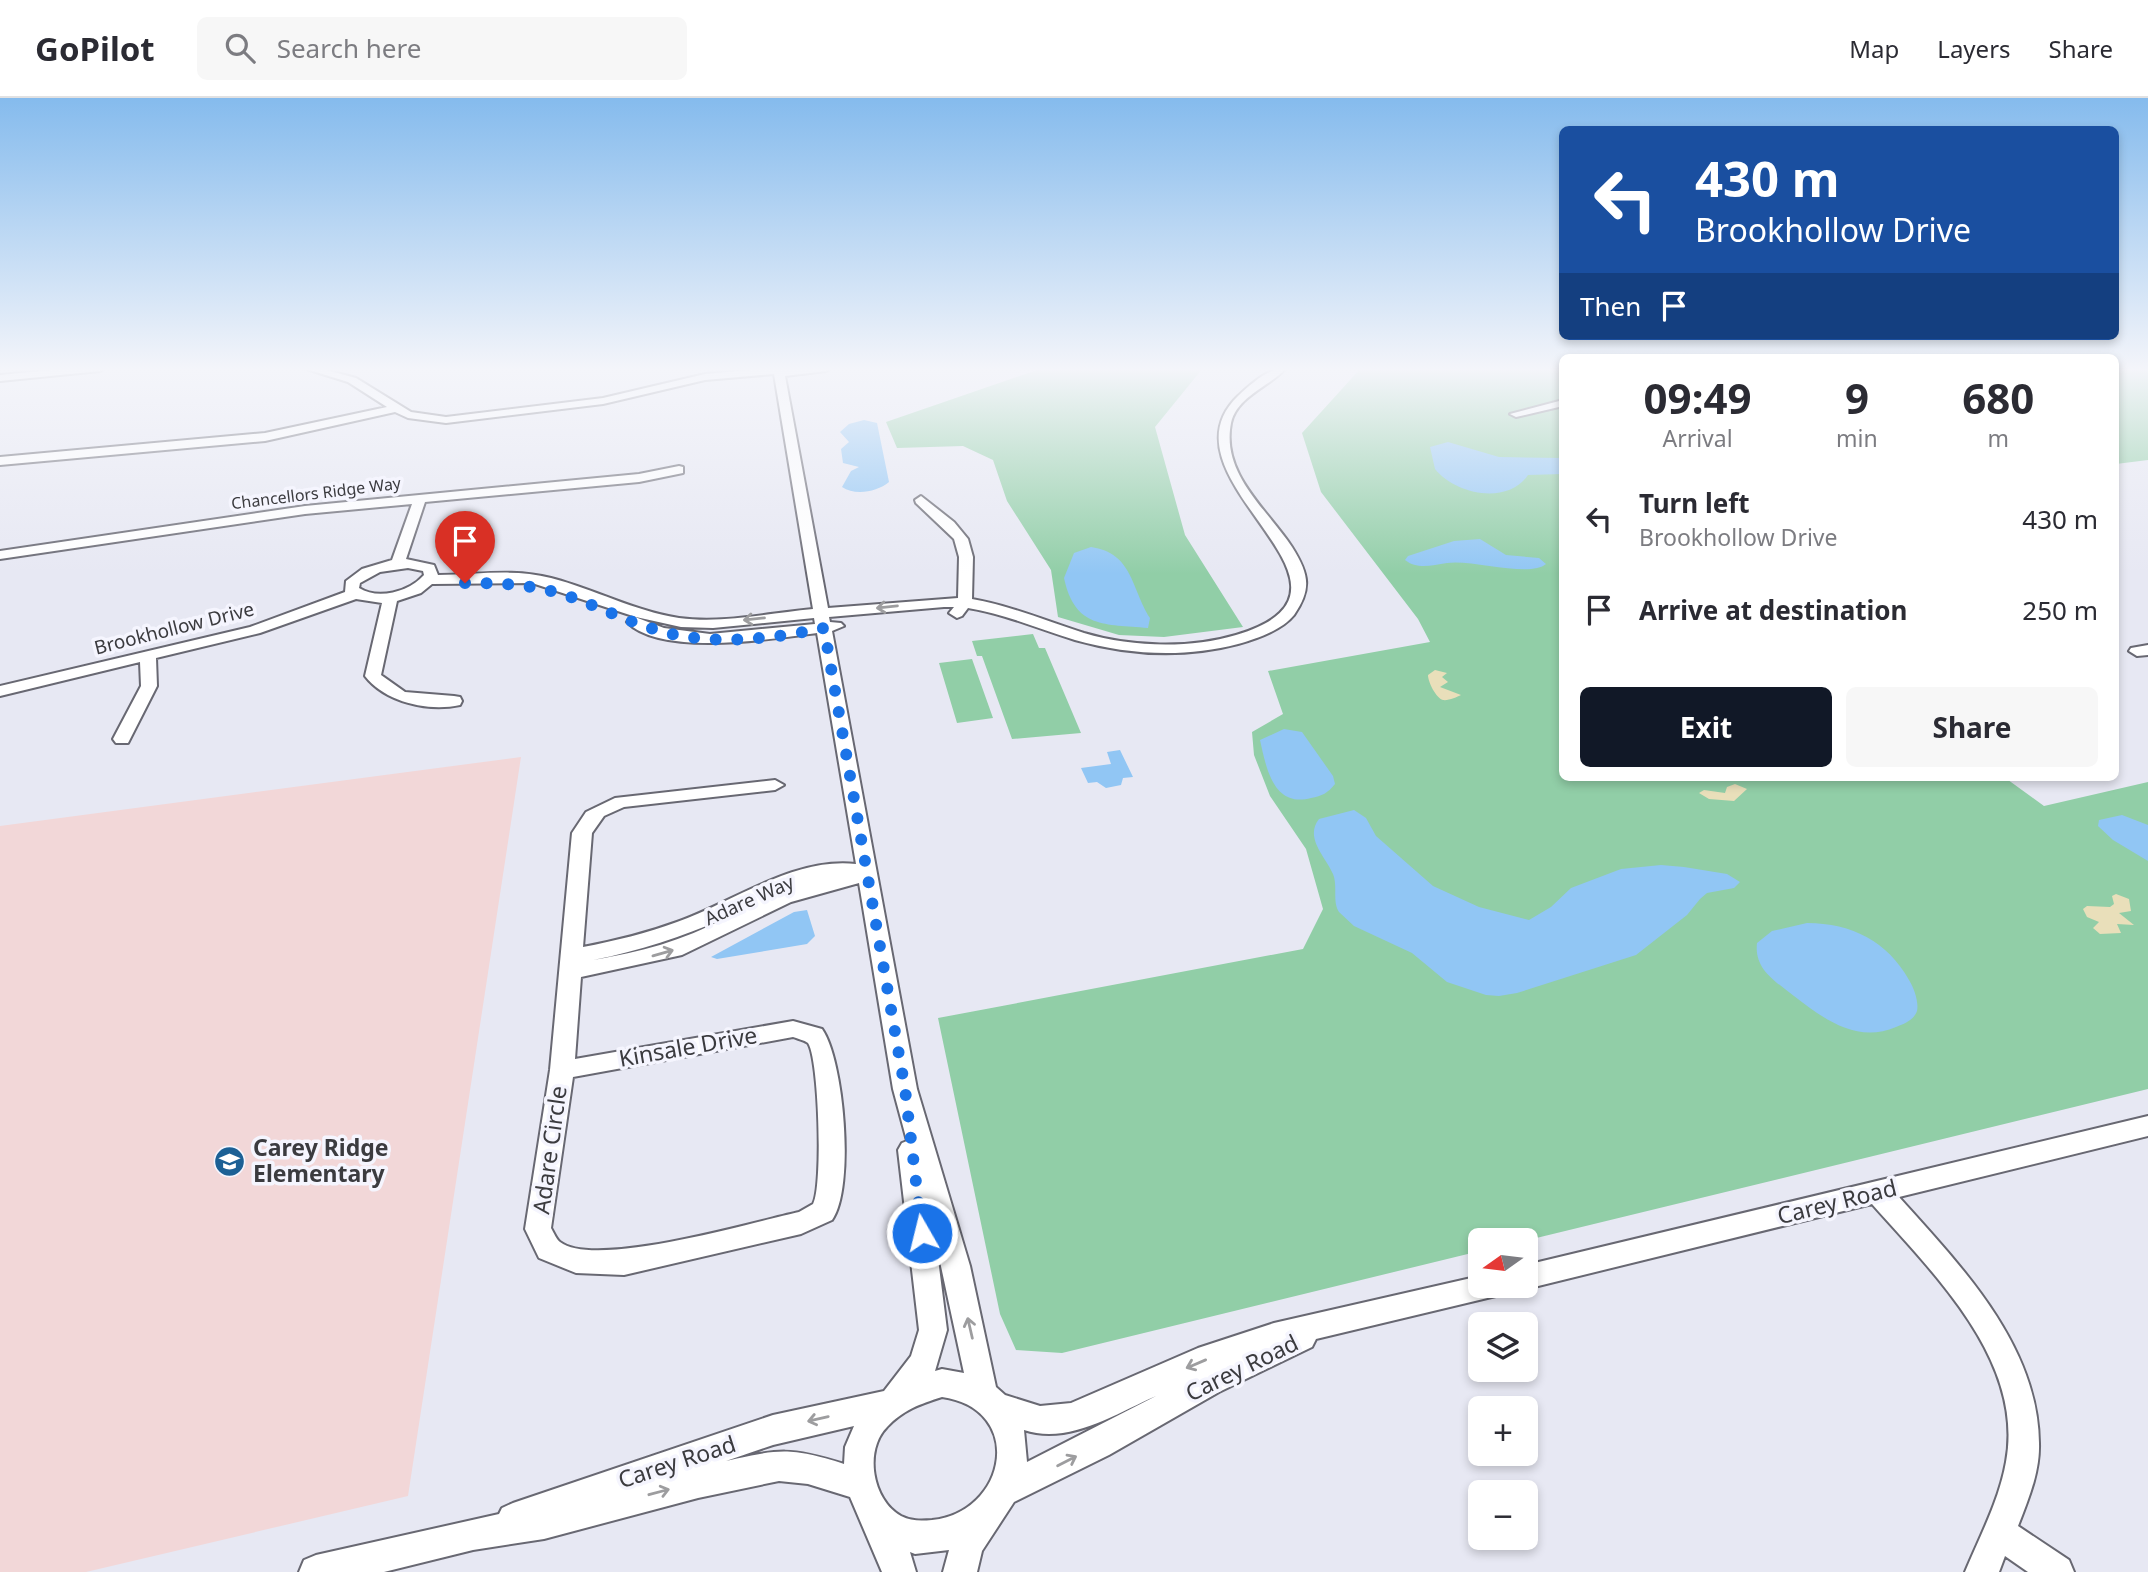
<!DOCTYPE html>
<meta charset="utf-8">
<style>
:root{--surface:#fff;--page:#f7f7f7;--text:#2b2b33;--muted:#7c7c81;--line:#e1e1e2;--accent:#111827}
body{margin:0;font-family:"Noto Sans",sans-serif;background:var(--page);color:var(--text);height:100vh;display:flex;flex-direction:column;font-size:26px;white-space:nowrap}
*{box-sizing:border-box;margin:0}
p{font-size:23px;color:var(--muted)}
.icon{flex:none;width:38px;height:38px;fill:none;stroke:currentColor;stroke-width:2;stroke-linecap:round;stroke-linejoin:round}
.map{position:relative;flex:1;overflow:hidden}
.drawer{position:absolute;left:1559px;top:256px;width:560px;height:427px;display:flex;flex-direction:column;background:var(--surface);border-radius:10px;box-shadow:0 4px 10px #0003}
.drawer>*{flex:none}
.banner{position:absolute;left:1559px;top:28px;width:560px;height:214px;border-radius:10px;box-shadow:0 4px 10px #0003;background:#1a4fa0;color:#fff;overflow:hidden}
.needle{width:46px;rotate:256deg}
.buttons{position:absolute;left:1468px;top:1130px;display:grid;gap:14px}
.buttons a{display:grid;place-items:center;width:70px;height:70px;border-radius:10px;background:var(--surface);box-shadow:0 4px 10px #0003;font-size:35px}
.pin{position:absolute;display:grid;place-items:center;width:60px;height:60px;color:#fff;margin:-72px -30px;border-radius:50% 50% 50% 0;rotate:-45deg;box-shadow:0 0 7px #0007}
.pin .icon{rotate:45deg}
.me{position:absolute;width:77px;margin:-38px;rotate:352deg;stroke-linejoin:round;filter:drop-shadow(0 0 5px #0008)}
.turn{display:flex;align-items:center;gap:24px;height:147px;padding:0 21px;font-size:32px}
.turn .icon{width:91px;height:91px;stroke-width:2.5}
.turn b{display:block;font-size:49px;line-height:60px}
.then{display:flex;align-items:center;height:66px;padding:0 21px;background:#0003;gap:14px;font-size:26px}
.eta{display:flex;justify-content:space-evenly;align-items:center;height:119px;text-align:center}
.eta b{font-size:42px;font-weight:700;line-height:49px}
.action{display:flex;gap:14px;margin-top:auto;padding:14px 21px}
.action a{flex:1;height:80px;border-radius:10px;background:var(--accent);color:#fff;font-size:28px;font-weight:700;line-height:80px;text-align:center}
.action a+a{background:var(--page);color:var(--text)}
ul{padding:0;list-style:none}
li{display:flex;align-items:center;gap:21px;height:91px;padding:0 21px}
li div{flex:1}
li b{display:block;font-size:26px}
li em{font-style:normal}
header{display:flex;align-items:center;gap:42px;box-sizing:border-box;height:98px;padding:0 35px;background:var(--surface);border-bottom:2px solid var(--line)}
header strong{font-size:33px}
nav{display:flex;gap:38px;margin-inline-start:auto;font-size:24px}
.search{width:490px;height:63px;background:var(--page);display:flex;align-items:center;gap:18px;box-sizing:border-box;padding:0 24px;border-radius:10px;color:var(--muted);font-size:26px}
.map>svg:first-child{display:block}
.education{fill:#f2d7d8}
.green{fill:#91cea7}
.sand{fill:#e9dfba}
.water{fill:#91c6f4}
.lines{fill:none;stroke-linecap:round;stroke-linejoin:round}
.minor-casing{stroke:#686872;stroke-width:4}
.minor{fill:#fff;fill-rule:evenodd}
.oneway{stroke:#9d9d9f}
.route{stroke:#1a73e8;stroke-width:12;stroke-dasharray:0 21.6}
.labels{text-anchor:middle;stroke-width:7;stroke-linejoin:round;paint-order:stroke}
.far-street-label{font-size:16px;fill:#3b3b3f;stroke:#f5f5fe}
.street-label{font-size:19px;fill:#3b3b3f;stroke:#f5f5fe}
.near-street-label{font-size:23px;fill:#3b3b3f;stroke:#f5f5fe}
.near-poi-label{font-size:23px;font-weight:bold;fill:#3b3b3f;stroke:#f5f5fe;text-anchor:start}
</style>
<header>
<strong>GoPilot</strong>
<div class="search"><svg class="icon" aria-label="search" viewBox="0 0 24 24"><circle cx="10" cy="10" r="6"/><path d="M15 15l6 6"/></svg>Search here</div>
<nav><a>Map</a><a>Layers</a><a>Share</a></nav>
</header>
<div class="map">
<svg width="2148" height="1474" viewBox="0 0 2148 1474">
<rect width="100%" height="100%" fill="#e7e8f3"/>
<path class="education" d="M521 659 408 1398 86 1474H0V728Z"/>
<path class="green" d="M1043 270H1203L1155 329 1185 437 1243 529 1164 539 1119 537 1058 519 1051 472 1007 403 993 362 963 348 897 350 886 324Z
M1361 270H1563V679H2004L2044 708 2148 684V991L1524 1143H1480V1153L1062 1255 1016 1252 1000 1216 938 920 1303 851 1323 811 1306 751 1270 698 1254 657 1252 634 1283 616 1268 573 1430 544 1418 521 1321 394 1302 335Z
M2116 270H2148V362L2116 366Z
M1033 536 1039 550H1045L1081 635 1012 641 982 558H977L972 543Z
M972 561 993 620 957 625 939 565Z"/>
<path class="sand" d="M1435 572 1447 575 1442 579 1448 584 1440 589 1461 597C1457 599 1448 603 1443 602 1436 600 1428 584 1428 577Z
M1735 686 1747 691 1734 703 1709 701 1699 695 1704 692 1725 695 1727 689Z
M2116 796 2129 801 2131 813 2119 815 2134 827 2117 826 2121 835 2100 836 2093 830 2099 824 2087 819 2083 811 2087 808 2110 809 2114 806 2112 798Z"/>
<path class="water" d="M864 322 877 325 889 384C877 394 855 398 842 389L851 373 859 369 843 365 841 351 849 344 840 334 849 326Z
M1448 344 1499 359 1563 360V376L1528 377C1508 407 1456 397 1435 371L1430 349Z
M1480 441 1506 457 1539 460 1546 466C1530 480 1472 461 1447 465 1432 467 1418 472 1405 462L1408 458 1454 443Z
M1091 449C1133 455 1131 490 1150 520L1148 530C1105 526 1075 531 1064 480L1074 455Z
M1284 631 1302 634 1333 678 1335 686C1328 695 1322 698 1311 700 1273 710 1266 669 1260 642Z
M1120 652 1133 679 1123 680 1121 687 1106 690 1097 684 1088 685 1081 670 1111 666 1107 654Z
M1354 712 1366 720 1376 738 1433 788 1479 809 1529 822 1551 809 1571 790 1621 771 1661 767 1684 769 1727 776 1740 784 1734 790 1707 795 1700 801 1687 817 1636 857 1517 895 1499 898 1486 897 1447 884 1412 855 1354 828 1339 814C1332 803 1338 788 1333 776 1326 759 1304 740 1319 721Z
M2122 717 2148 727V763L2113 742 2098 728 2099 722Z
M807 812 815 838 807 846 717 861 711 859 794 814Z
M1807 825C1852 825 1888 844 1909 882 1914 890 1919 904 1917 913 1914 922 1904 926 1896 929 1857 946 1824 921 1794 898 1775 883 1754 871 1757 845L1772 833Z"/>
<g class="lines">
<defs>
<path id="minor" d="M71 270H105L100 273 0 283V277Z
M303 270H319L356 280 411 314 446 319 603 300 705 276 773 270H831L826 273 785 278 828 510 958 500 959 459 954 441 916 405 915 402 921 398 954 424 968 441 973 459 972 501C1011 508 1047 523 1084 535 1131 549 1189 551 1236 537 1395 489 1151 382 1238 298 1251 286 1268 270 1286 270 1271 288 1237 298 1231 325 1221 376 1267 411 1292 449 1309 476 1312 491 1294 517 1282 532 1256 541 1238 546 1185 560 1128 557 1075 542 1039 531 1005 516 968 510L962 518 957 520 949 515 954 509H944L829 519 830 524 841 525 844 528 832 533 917 991 970 1168 996 1289 1005 1297 1040 1308 1071 1305 1198 1250 1274 1225 1480 1178V1188H1504L1500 1197 1316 1241 1312 1249 1219 1294 1109 1357 1014 1404 982 1453 977 1474H943L949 1452 915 1456 910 1454 916 1474H882L850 1399 808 1386 779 1383 698 1400 544 1441 473 1452 384 1474H299L304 1462 316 1457 499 1416 502 1410 513 1405 773 1317 884 1293 911 1258 919 1232 898 1052 902 1045 907 1043 893 991 859 785 791 804 682 857 581 879 575 961 793 923 822 931C844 962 855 1090 832 1122L801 1136 624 1177 576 1175 539 1160 525 1131 550 972 572 735 586 714 615 700 775 682 784 687 775 692 624 709 604 718 592 735 583 849C615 843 647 835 677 824 734 804 793 759 856 766L817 535C773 541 661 559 627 524L635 519 664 530 710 536 815 526 814 520 713 530 681 529 636 519 532 485 432 486 421 495 397 503 381 577 405 594 454 598 460 599 462 603 460 607C428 614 385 604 365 578L382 505 356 501 260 535 156 560 157 588 128 645H116L113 641 141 588 140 564 0 598V588L250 529 345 494 346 483 362 471 392 462 412 406 305 416 0 461V453L305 408 639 376 679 368 683 369V375L639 384 425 404 406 461 434 467 438 477C476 477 514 470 551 480 594 491 634 513 679 520 723 526 769 515 813 511L774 276 705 282 603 306 446 325 408 320 395 314 265 343 0 367V359L265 335 387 309 348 284ZM408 470 423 473 424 477C409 494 378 502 359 490L360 485 380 474ZM725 820C682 843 641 854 593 862 639 853 682 839 725 820ZM793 939C798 941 804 942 808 945 819 960 823 1089 813 1106L799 1114C753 1124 595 1171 560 1144 556 1141 554 1135 551 1130L573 979ZM936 1145 964 1275 942 1271 935 1273 947 1232ZM1156 1298 1027 1364 1024 1332C1069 1347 1115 1316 1156 1298ZM942 1299C1026 1311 1007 1414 932 1422 920 1423 911 1423 901 1418 872 1402 864 1352 887 1329 903 1312 920 1306 942 1299ZM854 1328 845 1349 844 1366C791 1349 779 1351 726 1363L773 1347Z
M1563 302V308L1516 319 1510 316Z
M2148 547V557L2137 558 2129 553 2131 550Z
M2148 1018V1038L1899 1099C1961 1168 2038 1247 2039 1345 2040 1374 2028 1402 2018 1428L2069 1462 2074 1474H2028L2005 1458 1999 1474H1965C1980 1438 1999 1403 2006 1364 2025 1263 1933 1175 1872 1106L1526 1191 1518 1188H1526V1167Z"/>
</defs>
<use href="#minor" class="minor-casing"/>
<use href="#minor" class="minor"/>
</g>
<defs><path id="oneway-shaft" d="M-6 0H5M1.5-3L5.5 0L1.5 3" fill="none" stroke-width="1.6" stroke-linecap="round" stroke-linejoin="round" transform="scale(1.75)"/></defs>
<g class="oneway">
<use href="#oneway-shaft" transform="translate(887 509) rotate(174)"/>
<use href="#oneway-shaft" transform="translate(754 521) rotate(174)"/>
<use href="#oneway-shaft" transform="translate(663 855) rotate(-16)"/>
<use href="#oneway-shaft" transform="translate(970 1230) rotate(-103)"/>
<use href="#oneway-shaft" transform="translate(1196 1266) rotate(157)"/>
<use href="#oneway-shaft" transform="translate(818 1321) rotate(167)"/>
<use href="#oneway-shaft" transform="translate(1067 1363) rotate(-27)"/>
<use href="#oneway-shaft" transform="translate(659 1394) rotate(-15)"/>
</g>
<linearGradient id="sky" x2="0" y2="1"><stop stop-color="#85bbed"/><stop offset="0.57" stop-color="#f4f5fa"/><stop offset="1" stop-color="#f4f5fa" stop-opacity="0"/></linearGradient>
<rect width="2148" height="476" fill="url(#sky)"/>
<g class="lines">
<path class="route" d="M465 485C495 485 525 486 555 494 591 504 624 523 660 533 712 548 772 541 824 530L905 991 922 1135"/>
</g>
<defs>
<symbol id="school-disc" viewBox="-11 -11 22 22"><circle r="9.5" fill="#1c6095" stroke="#f5f5fe"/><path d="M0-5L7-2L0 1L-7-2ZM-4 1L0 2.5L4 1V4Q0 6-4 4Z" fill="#fff"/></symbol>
</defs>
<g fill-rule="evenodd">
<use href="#school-disc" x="212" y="1046" width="35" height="35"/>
</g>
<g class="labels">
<g class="far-street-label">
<text transform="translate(316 395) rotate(-7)" y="6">Chancellors Ridge Way</text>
</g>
<g class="street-label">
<text transform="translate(174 530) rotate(-14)" y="7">Brookhollow Drive</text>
<text transform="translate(749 802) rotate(-24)" y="7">Adare Way</text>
</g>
<g class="near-street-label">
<text transform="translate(688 949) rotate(-10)" y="8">Kinsale Drive</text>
<text transform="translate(550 1052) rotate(-82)" y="8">Adare Circle</text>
<text transform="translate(1837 1104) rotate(-14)" y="8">Carey Road</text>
<text transform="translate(1242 1270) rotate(-26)" y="8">Carey Road</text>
<text transform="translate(677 1364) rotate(-18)" y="8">Carey Road</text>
</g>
<g class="near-poi-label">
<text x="253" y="1058">Carey Ridge<tspan x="253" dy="26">Elementary</tspan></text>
</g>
</g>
</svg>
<div class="buttons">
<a><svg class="needle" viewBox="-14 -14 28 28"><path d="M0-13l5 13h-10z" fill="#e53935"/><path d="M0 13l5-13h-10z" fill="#7c7c81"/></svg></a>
<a><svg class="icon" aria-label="layers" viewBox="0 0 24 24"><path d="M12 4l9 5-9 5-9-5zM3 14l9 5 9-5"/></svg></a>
<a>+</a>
<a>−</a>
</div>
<div class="pin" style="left:465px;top:485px;background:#d93025"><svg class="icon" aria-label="arrive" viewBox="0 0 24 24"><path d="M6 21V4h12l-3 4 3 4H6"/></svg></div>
<svg class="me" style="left:922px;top:1135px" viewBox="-20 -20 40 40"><circle r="17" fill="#1a73e8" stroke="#fff" stroke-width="3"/><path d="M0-11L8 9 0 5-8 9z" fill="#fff"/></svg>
<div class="banner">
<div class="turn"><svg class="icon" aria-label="left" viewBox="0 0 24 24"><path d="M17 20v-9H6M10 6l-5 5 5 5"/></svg><div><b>430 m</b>Brookhollow Drive</div></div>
<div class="then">Then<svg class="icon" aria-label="arrive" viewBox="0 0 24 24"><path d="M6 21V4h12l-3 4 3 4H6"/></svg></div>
</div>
<section class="drawer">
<div class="eta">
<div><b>09:49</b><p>Arrival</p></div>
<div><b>9</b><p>min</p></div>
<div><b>680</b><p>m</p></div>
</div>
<ul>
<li><svg class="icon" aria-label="left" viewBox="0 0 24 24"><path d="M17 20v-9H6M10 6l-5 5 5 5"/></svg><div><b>Turn left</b><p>Brookhollow Drive</p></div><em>430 m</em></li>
<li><svg class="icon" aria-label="arrive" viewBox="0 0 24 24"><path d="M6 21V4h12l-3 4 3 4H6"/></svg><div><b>Arrive at destination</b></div><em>250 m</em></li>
</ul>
<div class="action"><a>Exit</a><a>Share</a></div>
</section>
</div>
